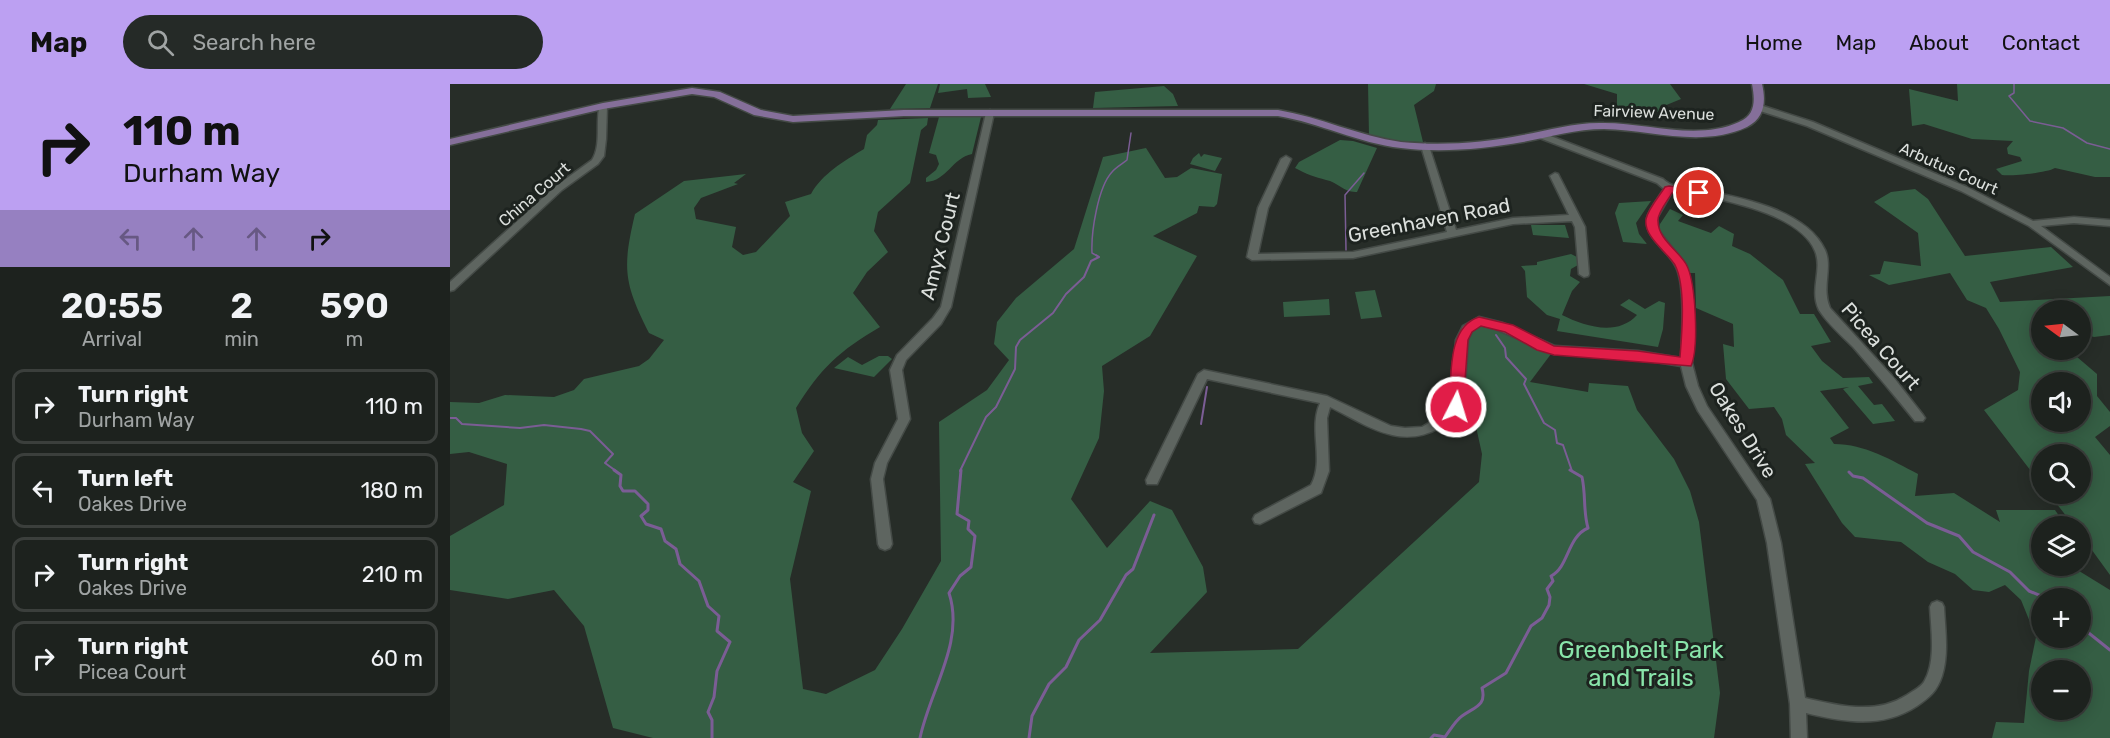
<!DOCTYPE html>
<meta charset="utf-8">
<style>
:root{--surface:#1d221e;--page:#252a27;--text:#f1f3f6;--muted:#a0a4a4;--line:#3b3f3c;--accent:#bca0f2}
body{margin:0;font-family:Rubik,sans-serif;background:var(--page);color:var(--text);height:100vh;display:flex;flex-direction:column;font-size:22px;white-space:nowrap}
*{box-sizing:border-box;margin:0}
p{font-size:20px;color:var(--muted)}
.icon{flex:none;width:33px;height:33px;fill:none;stroke:currentColor;stroke-width:2;stroke-linecap:round;stroke-linejoin:round}
.map{position:relative;flex:1;overflow:hidden}
.sheet{display:flex;flex-direction:column;background:var(--surface);width:450px}
.sheet>*{flex:none}
.guide{background:#bca0f2;color:#111;overflow:hidden}
.needle{width:39px;rotate:285deg}
.tools{position:absolute;left:1581px;top:216px;display:grid;gap:12px}
.tools a{display:grid;place-items:center;width:60px;height:60px;border-radius:50%;background:var(--surface);box-shadow:0 3px 15px #0003,0 0 0 2px var(--line);font-size:30px}
.pin{position:absolute;display:grid;place-items:center;width:51px;height:51px;color:#fff;margin:-26px;border:3px solid #fff;border-radius:50%;box-shadow:0 2px 6px #0007}
.me{position:absolute;width:66px;margin:-33px;rotate:5deg;stroke-linejoin:round;filter:drop-shadow(0 0 4px #0008)}
.turn{display:flex;align-items:center;gap:21px;height:126px;padding:0 24px;font-size:27px}
.turn .icon{width:78px;height:78px;stroke-width:2.5}
.turn b{display:block;font-size:42px;line-height:51px}
.lanes{display:flex;align-items:center;height:57px;padding:0 24px;background:#0003;justify-content:center;gap:30px;direction:ltr}
.lanes .off{opacity:.35}
.eta{display:flex;justify-content:space-evenly;align-items:center;height:102px;text-align:center}
.eta b{font-size:36px;font-weight:600;line-height:42px}
ul{padding:0;list-style:none}
li{display:flex;align-items:center;gap:18px;height:75px;margin:0 12px 9px;padding:0 12px;border:3px solid var(--line);border-radius:12px}
li div{flex:1}
li b{display:block;font-size:22px}
li em{font-style:normal}
header{display:flex;align-items:center;gap:36px;box-sizing:border-box;height:84px;padding:0 30px;background:var(--accent);color:#111}
header strong{font-size:28px}
nav{display:flex;gap:33px;margin-inline-start:auto;font-size:21px}
.search{width:420px;height:54px;background:var(--page);display:flex;align-items:center;gap:15px;box-sizing:border-box;padding:0 21px;border-radius:33px;color:var(--muted);font-size:22px}
main{display:flex;flex:1;min-height:0}
.map>svg:first-child{display:block}
.green{fill:#355e44;fill-rule:evenodd}
.lines{fill:none;stroke-linecap:round;stroke-linejoin:round}
.stream-far2{stroke:#7b5d95;stroke-width:1.5}
.stream-far1{stroke:#7b5d95;stroke-width:2}
.stream{stroke:#7b5d95;stroke-width:3}
.minor-casing{stroke:#444a46;stroke-width:3}
.major-casing{stroke:#444a46;stroke-width:3}
.minor{fill:#5e6560;fill-rule:evenodd}
.major{fill:#856f9a;fill-rule:evenodd}
.route{fill:#e11d48;stroke:#92132f;stroke-width:1.5}
.labels{text-anchor:middle;stroke-width:6;stroke-linejoin:round;paint-order:stroke}
.far-street-label{font-size:16px;fill:#dbdfdc;stroke:#1d231f}
.street-label{font-size:20px;fill:#dbdfdc;stroke:#1d231f}
.near-park-label{font-size:24px;fill:#89e5aa;stroke:#1d231f}
</style>
<header>
<strong>Map</strong>
<div class="search"><svg class="icon" aria-label="search" viewBox="0 0 24 24"><circle cx="10" cy="10" r="6"/><path d="M15 15l6 6"/></svg>Search here</div>
<nav><a>Home</a><a>Map</a><a>About</a><a>Contact</a></nav>
</header>
<main>
<section class="sheet">
<div class="guide">
<div class="turn"><svg class="icon" aria-label="right" viewBox="0 0 24 24"><path d="M7 20v-9h11M14 6l5 5-5 5"/></svg><div><b>110 m</b>Durham Way</div></div>
<div class="lanes"><svg class="icon off" aria-label="left" viewBox="0 0 24 24"><path d="M17 20v-9H6M10 6l-5 5 5 5"/></svg><svg class="icon off" aria-label="ahead" viewBox="0 0 24 24"><path d="M12 20V5M6 11l6-6 6 6"/></svg><svg class="icon off" aria-label="ahead" viewBox="0 0 24 24"><path d="M12 20V5M6 11l6-6 6 6"/></svg><svg class="icon" aria-label="right" viewBox="0 0 24 24"><path d="M7 20v-9h11M14 6l5 5-5 5"/></svg></div>
</div>
<div class="eta">
<div><b>20:55</b><p>Arrival</p></div>
<div><b>2</b><p>min</p></div>
<div><b>590</b><p>m</p></div>
</div>
<ul>
<li><svg class="icon" aria-label="right" viewBox="0 0 24 24"><path d="M7 20v-9h11M14 6l5 5-5 5"/></svg><div><b>Turn right</b><p>Durham Way</p></div><em>110 m</em></li>
<li><svg class="icon" aria-label="left" viewBox="0 0 24 24"><path d="M17 20v-9H6M10 6l-5 5 5 5"/></svg><div><b>Turn left</b><p>Oakes Drive</p></div><em>180 m</em></li>
<li><svg class="icon" aria-label="right" viewBox="0 0 24 24"><path d="M7 20v-9h11M14 6l5 5-5 5"/></svg><div><b>Turn right</b><p>Oakes Drive</p></div><em>210 m</em></li>
<li><svg class="icon" aria-label="right" viewBox="0 0 24 24"><path d="M7 20v-9h11M14 6l5 5-5 5"/></svg><div><b>Turn right</b><p>Picea Court</p></div><em>60 m</em></li>
</ul>
</section>
<div class="map">
<svg width="1660" height="654" viewBox="0 0 1660 654">
<rect width="100%" height="100%" fill="#272d28"/>
<path class="green" d="M456 0H488L480 24 440 25Z
M490 0H535L541 13 518 14 517 5 488 9Z
M918 0H986L984 7 964 21 973 58 936 57 919 52Z
M1134 0H1220L1231 15 1214 22 1215 28C1198 29 1184 22 1167 22V10Z
M1507 0H1660V93H1645L1605 84C1596 89 1563 92 1552 91L1546 85 1572 77 1570 73 1558 70 1557 64 1563 57 1522 55 1474 40 1462 42 1459 5 1508 17Z
M714 2 723 10 728 22 643 24 645 8Z
M489 33H531L522 70C502 74 497 97 476 98V94L486 86 489 80 486 71 479 69Z
M478 34 477 41 471 46 460 99 428 128 424 147 438 168 417 188 403 209 430 243C389 267 371 284 346 324L352 349 364 367 343 398 361 407 340 495 353 605 376 610 425 586 452 545 491 477 489 338 537 306 559 276 544 260 547 238 566 214 624 165 653 73 696 64 715 94 727 93 741 84 772 90 767 120 764 123 749 122 747 129 703 152 747 172 700 252 652 282 654 307 649 354 621 415 657 464 700 417 722 426 753 483 757 508 700 569 848 565 1029 398 1032 370 1021 320 1009 318 1012 256 1020 237 1036 238 1104 266 1080 298 1138 308 1139 299 1178 302 1187 326 1224 375 1240 407 1249 438 1270 609 1264 654H203L163 644 134 542 104 506 58 515 0 506V452L54 421 57 380 19 368 0 370V318L29 319 55 311 104 313 124 306 134 295 189 282 199 275 214 256 199 249C174 199 172 185 185 130L234 97 296 90 284 99 288 100 251 114 244 124 246 135 286 143 282 163 293 171 306 168 340 132 335 118 361 110C372 90 394 77 414 65L417 51 427 41 428 36Z
M890 56 903 57 927 64 907 108C894 109 888 98 876 96 865 93 856 90 845 84L849 78Z
M749 69 751 73 754 70 772 74 765 87 740 80 743 74Z
M1465 105 1478 115 1515 172 1601 163 1623 183 1540 198 1550 218 1660 212V251L1644 253 1631 249 1630 226H1592V266L1620 267 1647 290V312L1660 328V342L1645 353 1660 371V491L1631 451 1630 442H1624L1599 410H1630V370H1592L1591 400 1534 326 1568 306 1570 288 1549 245 1536 224 1517 216 1500 189 1439 201 1419 191 1430 190 1434 177 1471 182 1468 149 1424 118 1441 108ZM1592 298H1630V338H1592Z
M1201 117 1186 139 1189 150 1197 160 1173 158 1165 129 1169 119Z
M1220 125 1233 131 1228 137 1261 149 1269 142 1284 150 1282 162 1300 170 1333 196 1350 230H1364L1381 258 1361 262 1372 277 1393 294 1419 293 1423 299 1408 302 1424 321 1432 320 1445 337 1423 340 1393 305 1399 303 1370 307 1399 344 1380 354 1384 360C1415 360 1441 376 1468 390L1465 412 1504 409 1550 438 1546 426H1605L1616 442H1592V482H1621L1660 506V654H1542L1546 638 1574 639 1579 587 1586 553 1571 516 1555 501 1539 508 1523 506 1505 490 1478 478 1451 458 1405 453 1392 439 1355 380 1365 379 1336 351 1332 335 1324 323 1299 325 1276 295 1273 260 1284 263 1283 240 1246 224 1245 189H1239L1210 149V140ZM1592 514H1630V554H1592ZM1592 586H1630V626H1592Z
M1081 141H1115L1119 154 1083 151Z
M1121 170 1127 173 1128 181 1121 185 1120 192 1130 198 1122 207 1112 231C1134 242 1167 253 1187 231L1170 221 1179 215 1195 225 1209 217 1215 219 1213 245 1208 263 1107 247 1110 235 1097 231 1077 213 1075 187 1071 182 1087 181V178Z
M925 206 932 233 911 235 905 208Z
M879 215 880 231 834 233 833 218Z
M429 272H438L442 275 424 293 384 284 398 273 412 281Z"/>
<g class="lines">
<path class="stream-far2" d="M1564 0V9L1559 12 1580 37 1613 44 1637 59 1660 65
M896 166 895 111 914 89
M649 173 642 169C641 148 648 103 662 88 666 83 672 80 677 76L681 49"/>
<path class="stream-far1" d="M1046 251 1055 264 1056 273 1076 295 1074 300 1094 339 1105 346 1107 359 1113 361 1122 387
M0 334H6L12 340 70 344 94 341 131 345 140 347 163 370 155 379 166 387
M751 340 757 303
M510 387 536 333 546 323 565 285 566 263 570 256 603 229 616 210 634 193 641 177 649 173 646 171"/>
<path class="stream" d="M164 386 171 391 170 402 173 407H185L198 420V426L191 432 196 440 211 445 215 457 226 465 230 480 249 497 258 522 269 532 267 547 280 558 267 587 264 613 258 628 262 636V654
M1399 388 1403 392 1413 394 1477 439 1509 452 1523 468 1560 488 1579 507 1596 514
M1630 542 1660 566
M470 654C480 606 515 558 499 509L510 492 521 483 525 452 518 445 519 437 507 430 511 386
M579 654 582 632 599 600 616 583 629 556 650 536 676 491 683 485 704 431
M981 654 984 651 995 653C1000 646 1006 636 1012 632 1024 623 1037 622 1032 604L1056 589 1081 542 1092 534 1099 521 1100 513 1097 505 1103 497 1101 492C1119 483 1117 453 1138 444 1133 427 1136 411 1132 393L1120 386"/>
<defs>
<path id="minor" d="M150 20 157 22 156 55 154 72 148 80 112 106 4 206 0 207V198L106 102 142 76C152 60 145 38 150 20Z
M1310 21 1363 38 1517 103 1583 137 1624 133 1660 136V142L1624 139 1591 142 1660 193V201L1579 142 1511 107 1357 42 1307 26V22Z
M540 26 544 29 501 223 491 240 456 276 452 286 460 335 437 379 433 395 442 460 440 464 435 466 430 464 428 460 421 395 425 379 448 335 440 286 447 271 483 234 491 223 536 29Z
M1090 48 1213 95C1225 106 1241 104 1256 107 1294 114 1357 127 1375 166 1383 183 1371 204 1380 224L1444 294 1473 331 1475 334 1473 337H1465C1445 312 1424 287 1403 263 1392 252 1377 239 1369 226 1359 206 1373 186 1365 167 1349 127 1260 112 1222 108L1207 134 1209 147 1236 181 1240 196 1244 245 1242 279 1248 302 1257 322 1320 415 1331 459 1355 614C1390 622 1426 631 1457 611 1464 606 1472 603 1475 596 1486 576 1481 545 1480 523L1482 519 1487 517 1492 519 1494 523C1495 545 1499 570 1492 592 1487 607 1480 613 1467 622 1432 645 1394 638 1356 629L1357 654H1341L1340 620 1317 459 1307 416 1248 327 1236 302 1231 282 1188 275 1104 270 1045 245 1031 241 1022 247 1018 256C1017 269 1015 316 1011 325 1007 332 998 339 991 343 950 367 917 341 880 323L877 334 879 387 871 409 810 440 805 439 803 435 805 431 861 401C875 375 858 346 870 319L757 295 707 400H697L696 396 748 290 754 286 877 312 941 342 955 344 972 343 989 333 1000 321 1006 256 1013 242 1029 233 1053 239 1105 262 1188 267 1231 274C1232 252 1236 200 1225 181 1218 167 1193 152 1197 134 1199 125 1209 113 1214 105L1207 99 1087 53V49Z
M975 59 979 62 1006 146 1063 134 1119 131 1100 92 1105 89 1108 90 1135 143 1139 190 1138 192 1134 193 1129 190 1125 143 1122 137 1063 140 903 174 802 176 797 173 808 124 831 75 836 72 841 75 818 124 808 170 903 168 997 148 971 62Z"/>
<path id="major" d="M1302 0H1312C1316 17 1315 34 1297 43 1252 64 1201 46 1154 45 1126 45 1100 53 1073 58 1033 65 991 69 951 64 908 59 870 39 828 32H454L343 38 304 31 264 13 242 10 153 25 0 61V55L153 19 242 4 270 8 311 26 343 32 454 26H828C870 33 909 52 951 58 991 62 1033 59 1073 51 1100 46 1126 38 1154 39 1198 39 1247 57 1289 38 1306 31 1305 16 1302 0Z"/>
</defs>
<use href="#minor" class="minor-casing"/>
<use href="#major" class="major-casing"/>
<use href="#minor" class="minor"/>
<use href="#major" class="major"/>
</g>
<path class="route" d="M1219 102 1249 106 1255 109 1249 112 1222 109C1218 116 1207 129 1208 137 1208 155 1228 166 1236 180 1246 197 1249 264 1241 282L1104 271 1087 266 1055 248 1031 242 1022 248 1018 256 1013 323 1006 328 1001 327 999 323C1002 295 996 243 1029 233L1063 241 1104 262 1188 267 1230 273C1232 249 1236 202 1225 181 1217 168 1193 152 1196 135 1198 125 1210 111 1215 103Z"/>
<g class="labels">
<g class="far-street-label">
<text transform="translate(1204 28) rotate(2)" y="6">Fairview Avenue</text>
<text transform="translate(1499 84) rotate(24)" y="6">Arbutus Court</text>
<text transform="translate(84 110) rotate(-41)" y="6">China Court</text>
</g>
<g class="street-label">
<text transform="translate(979 136) rotate(-11)" y="7">Greenhaven Road</text>
<text transform="translate(490 162) rotate(-76)" y="7">Amyx Court</text>
<text transform="translate(1431 262) rotate(49)" y="7">Picea Court</text>
<text transform="translate(1293 346) rotate(58)" y="7">Oakes Drive</text>
</g>
<g class="near-park-label">
<text x="1191" y="574">Greenbelt Park<tspan x="1191" dy="28">and Trails</tspan></text>
</g>
</g>
</svg>
<div class="tools">
<a><svg class="needle" viewBox="-14 -14 28 28"><path d="M0-13l5 13h-10z" fill="#e53935"/><path d="M0 13l5-13h-10z" fill="#a0a4a4"/></svg></a>
<a><svg class="icon" aria-label="sound" viewBox="0 0 24 24"><path d="M4 9h4l5-4v14l-5-4H4zM17 9q2 3 0 6"/></svg></a>
<a><svg class="icon" aria-label="search" viewBox="0 0 24 24"><circle cx="10" cy="10" r="6"/><path d="M15 15l6 6"/></svg></a>
<a><svg class="icon" aria-label="layers" viewBox="0 0 24 24"><path d="M12 4l9 5-9 5-9-5zM3 14l9 5 9-5"/></svg></a>
<a>+</a>
<a>−</a>
</div>
<div class="pin" style="left:1249px;top:109px;background:#d93025"><svg class="icon" aria-label="arrive" viewBox="0 0 24 24"><path d="M6 21V4h12l-3 4 3 4H6"/></svg></div>
<svg class="me" style="left:1006px;top:323px" viewBox="-20 -20 40 40"><circle r="17" fill="#e11d48" stroke="#fff" stroke-width="3"/><path d="M0-11L8 9 0 5-8 9z" fill="#fff"/></svg>
</div>
</main>
